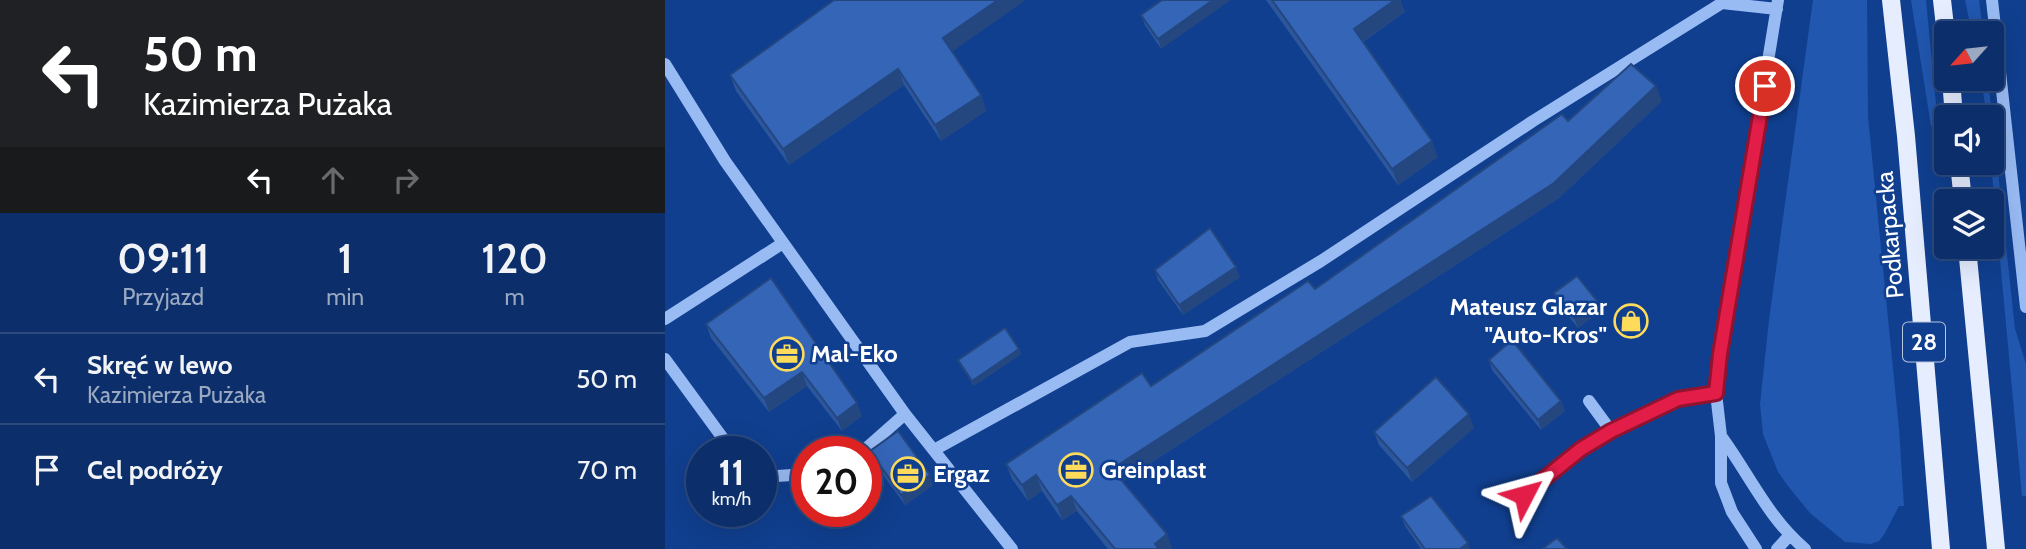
<!DOCTYPE html>
<html lang="pl">
<meta charset="utf-8">
<style>
:root{--surface:#0c2f6b;--page:#1a3b73;--text:#f1f3f6;--muted:#9aa9c1;--line:#2c4a7e}
body{margin:0;font-family:Cabin,sans-serif;background:var(--page);color:var(--text);height:100vh;display:flex;flex-direction:column;font-size:26px;white-space:nowrap}
*{box-sizing:border-box;margin:0}
p{font-size:23px;color:var(--muted)}
.icon{flex:none;width:38px;height:38px;fill:none;stroke:currentColor;stroke-width:2;stroke-linecap:round;stroke-linejoin:round}
.map{position:relative;flex:1;overflow:hidden}
.panel{display:flex;flex-direction:column;background:var(--surface);width:665px}
.panel>*{flex:none}
.top-card{background:#202124;color:#fff;overflow:hidden}
.needle{width:46px;rotate:243deg}
.fabs{position:absolute;left:1269px;top:21px;display:grid;gap:14px}
.fabs a{display:grid;place-items:center;width:70px;height:70px;border-radius:7px;background:var(--surface);box-shadow:0 7px 28px #0002,0 0 0 2px var(--line);font-size:35px}
.speed{position:absolute;left:21px;top:436px;display:flex;gap:14px;font-size:35px;font-weight:700;text-align:center}
.speed>*{display:grid;place-content:center;width:91px;height:91px;border-radius:50%;background:var(--surface);box-shadow:0 7px 28px #0002,0 0 0 2px var(--line);line-height:1}
.speed small{font-size:18px;font-weight:400}
.speed .limit{border:10px solid #d22;background:#fff;color:#111}
.pin{position:absolute;display:grid;place-items:center;width:60px;height:60px;color:#fff;margin:-30px;border:4px solid #fff;border-radius:50%;box-shadow:0 2px 7px #0007}
.me{position:absolute;width:77px;margin:-38px;rotate:51deg;stroke-linejoin:round;filter:drop-shadow(0 0 5px #0008)}
.turn{display:flex;align-items:center;gap:24px;height:147px;padding:0 28px;font-size:32px}
.turn .icon{width:91px;height:91px;stroke-width:2.5}
.turn b{display:block;font-size:49px;line-height:60px}
.lanes{display:flex;align-items:center;height:66px;padding:0 28px;background:#0003;justify-content:center;gap:35px;direction:ltr}
.lanes .off{opacity:.35}
.eta{display:flex;justify-content:space-evenly;align-items:center;height:119px;text-align:center}
.eta b{font-size:42px;font-weight:600;line-height:49px}
ul{padding:0;list-style:none}
li{display:flex;align-items:center;gap:21px;height:91px;padding:0 28px;border-top:2px solid var(--line)}
li div{flex:1}
li b{display:block;font-size:26px}
li em{font-style:normal}
main{display:flex;flex:1;min-height:0}
.map>svg:first-child{display:block}
.green{fill:#2157af}
.lines{fill:none;stroke-linecap:round;stroke-linejoin:round}
.minor{stroke:#99bbf3;stroke-width:12}
.major{stroke:#e5edff;stroke-width:18}
.wall{fill:#2d579d}
.shaded-wall{fill:#244780}
.building{fill:#3465b7;stroke:#244780;stroke-width:2}
.route-casing{stroke:#92132f;stroke-width:18}
.route{stroke:#e11d48;stroke-width:12}
.labels{text-anchor:middle;stroke-width:5;stroke-linejoin:round;paint-order:stroke}
.shield{fill:#103f8f;stroke:#b7c5dd;stroke-width:2}
.shield-label{font-size:23px;font-weight:bold;fill:#fff}
.street-label{font-size:24px;fill:#fff;stroke:#103f8f}
.poi-label{font-size:24px;font-weight:bold;fill:#fff;stroke:#103f8f;text-anchor:start}
</style>
<main>
<section class="panel">
<div class="top-card">
<div class="turn"><svg class="icon" aria-label="left" viewBox="0 0 24 24"><path d="M17 20v-9H6M10 6l-5 5 5 5"/></svg><div><b>50 m</b>Kazimierza Pużaka</div></div>
<div class="lanes"><svg class="icon" aria-label="left" viewBox="0 0 24 24"><path d="M17 20v-9H6M10 6l-5 5 5 5"/></svg><svg class="icon off" aria-label="ahead" viewBox="0 0 24 24"><path d="M12 20V5M6 11l6-6 6 6"/></svg><svg class="icon off" aria-label="right" viewBox="0 0 24 24"><path d="M7 20v-9h11M14 6l5 5-5 5"/></svg></div>
</div>
<div class="eta">
<div><b>09:11</b><p>Przyjazd</p></div>
<div><b>1</b><p>min</p></div>
<div><b>120</b><p>m</p></div>
</div>
<ul>
<li><svg class="icon" aria-label="left" viewBox="0 0 24 24"><path d="M17 20v-9H6M10 6l-5 5 5 5"/></svg><div><b>Skręć w lewo</b><p>Kazimierza Pużaka</p></div><em>50 m</em></li>
<li><svg class="icon" aria-label="arrive" viewBox="0 0 24 24"><path d="M6 21V4h12l-3 4 3 4H6"/></svg><div><b>Cel podróży</b></div><em>70 m</em></li>
</ul>
</section>
<div class="map">
<svg width="1361" height="549" viewBox="0 0 1361 549">
<rect width="100%" height="100%" fill="#103f8f"/>
<path class="green" d="M1148 0H1202L1203 117 1234 429 1239 506H1234L1220 533 1214 541 1206 544 1180 542 1145 513 1123 486 1113 472 1098 434 1095 404 1104 320Z
M1246 0H1261L1273 125 1266 126Z
M1300 0H1314L1318 33H1307Z
M1316 79H1323L1350 329 1361 364V496H1357L1326 163V117H1322Z"/>
<g class="lines">
<path class="minor" d="M1327 0 1361 307
M0 64 60 161 240 414 347 549
M0 319 118 243
M0 359 68 452
M924 401 946 431
M1056 436C1084 474 1103 518 1140 549
M269 450 465 342 540 331 656 261 868 121 1057 3 1112 9
M197 452 240 414
M96 477 142 474
M859 495 916 449 946 431 1013 399 1051 393
M1091 549 1067 512 1056 483V436L1051 393 1055 354 1113 0
M1112 549 1124 536"/>
<path class="major" d="M1226 0 1241 136 1276 549
M1277 0 1281 35
M1286 79 1289 117
M1294 163 1298 201
M1302 247 1331 549"/>
</g>
<path class="wall" d="M497 0 496 49 480 25 476 15Z
M601 0H735L740 12 698 42 773 157 733 185Z
M287 52 316 95 321 111 276 141 239 85 124 165 71 91 65 75Z
M997 101 894 198 458 481 502 534 507 549H443L412 511 397 520 377 491 363 501 347 479 341 464 486 386 650 289 903 121Z
M490 270 575 277 518 315 493 280Z
M106 278 197 416 177 431 142 386 104 412 46 338 41 324Z
M889 293 936 311 913 328 893 303Z
M354 349 356 354 309 386 295 365 293 360Z
M824 360 896 401 900 411 876 430 827 370Z
M809 428 747 482 714 445 709 432Z
M205 451 268 485 240 505 208 461Z
M736 516 805 549H756L740 526Z"/>
<path class="shaded-wall" d="M333 0H361L284 54 278 38Z
M548 0H566L496 49 493 39Z
M730 0H735L740 12 694 44 689 29Z
M233 69 239 85 124 165 118 149Z
M991 86 997 101 894 198 453 484 447 469Z
M316 95 321 111 276 141 270 125Z
M767 141 773 157 733 185 727 169Z
M571 267 575 277 518 315 514 305Z
M932 301 936 311 913 328 909 318Z
M354 349 356 354 309 386 307 381Z
M137 372 142 386 104 412 99 398Z
M896 401 900 411 876 430 873 420Z
M192 403 197 416 177 431 172 418Z
M804 414 809 428 747 482 742 468Z
M265 475 268 485 240 505 236 495Z
M371 475 377 491 363 501 357 485Z
M406 496 412 511 397 520 392 505Z
M502 534 507 549H491L490 544Z
M803 543 805 549H795Z"/>
<path class="building" d="M169 0H333L278 38 316 95 270 125 233 69 118 149 65 75Z
M497 0H548L493 39 476 15Z
M607 0H730L689 29 767 141 727 169Z
M966 64 991 86 889 183 447 469 502 534 490 544 494 549H450L406 496 392 505 371 475 357 485 341 464 477 373 486 386 643 281 650 289 897 114 903 121Z
M545 228 571 267 514 305 490 270Z
M912 276 932 301 909 318 889 293Z
M106 278 192 403 172 418 137 372 99 398 41 324Z
M340 328 354 349 307 381 293 360Z
M847 340 896 401 873 420 824 360Z
M771 377 804 414 742 468 709 432Z
M233 431 265 475 236 495 205 451Z
M766 496 803 543 795 549H760L736 516Z
M892 538 902 549H877Z"/>
<g class="lines">
<defs>
<path id="route" d="M859 495 916 449 946 431 1013 399 1051 393 1055 354 1100 86"/>
</defs>
<use href="#route" class="route-casing"/>
<use href="#route" class="route"/>
</g>
<defs>
<symbol id="shop-ring" viewBox="-11 -11 22 22"><circle r="9.5" fill="#103f8f" stroke="#ffdb5b" stroke-width="1.5"/><path d="M-5-2.5h2.3a2.7 3.5 0 0 1 5.4 0H5L5.5 6h-11ZM-1.5-2.5h3a1.5 2.3 0 0 0-3 0Z" fill="#ffdb5b"/></symbol>
<symbol id="office-ring" viewBox="-11 -11 22 22"><circle r="9.5" fill="#103f8f" stroke="#ffdb5b" stroke-width="1.5"/><path d="M-6-3h4V-5.5h4V-3h4V5H-6ZM-1-4.5V-3h2v-1.5ZM-6 0V1H6V0Z" fill="#ffdb5b"/></symbol>
</defs>
<g fill-rule="evenodd">
<use href="#shop-ring" x="947" y="302" width="38" height="38"/>
<use href="#office-ring" x="103" y="335" width="38" height="38"/>
<use href="#office-ring" x="392" y="451" width="38" height="38"/>
<use href="#office-ring" x="224" y="455" width="38" height="38"/>
</g>
<g class="labels">
<rect class="shield" x="1238" y="322.5" width="42" height="39" rx="5"/>
<g class="shield-label">
<text x="1259" y="350">28</text>
</g>
<g class="street-label">
<text transform="translate(1225 235) rotate(-95)" y="8">Podkarpacka</text>
</g>
<g class="poi-label">
<text x="942" y="315" text-anchor="end">Mateusz Glazar<tspan x="942" dy="28">"Auto-Kros"</tspan></text>
<text x="146" y="362">Mal-Eko</text>
<text x="436" y="478">Greinplast</text>
<text x="268" y="482">Ergaz</text>
</g>
</g>
</svg>
<div class="fabs">
<a><svg class="needle" viewBox="-14 -14 28 28"><path d="M0-13l5 13h-10z" fill="#e53935"/><path d="M0 13l5-13h-10z" fill="#9aa9c1"/></svg></a>
<a><svg class="icon" aria-label="sound" viewBox="0 0 24 24"><path d="M4 9h4l5-4v14l-5-4H4zM17 9q2 3 0 6"/></svg></a>
<a><svg class="icon" aria-label="layers" viewBox="0 0 24 24"><path d="M12 4l9 5-9 5-9-5zM3 14l9 5 9-5"/></svg></a>
</div>
<div class="speed"><div>11<small>km/h</small></div><div class="limit">20</div></div>
<div class="pin" style="left:1100px;top:86px;background:#d93025"><svg class="icon" aria-label="arrive" viewBox="0 0 24 24"><path d="M6 21V4h12l-3 4 3 4H6"/></svg></div>
<svg class="me" style="left:859px;top:495px" viewBox="-20 -20 40 40"><path d="M0-17L14 15 0 8-14 15z" fill="#e11d48" stroke="#fff" stroke-width="4"/></svg>
</div>
</main>
